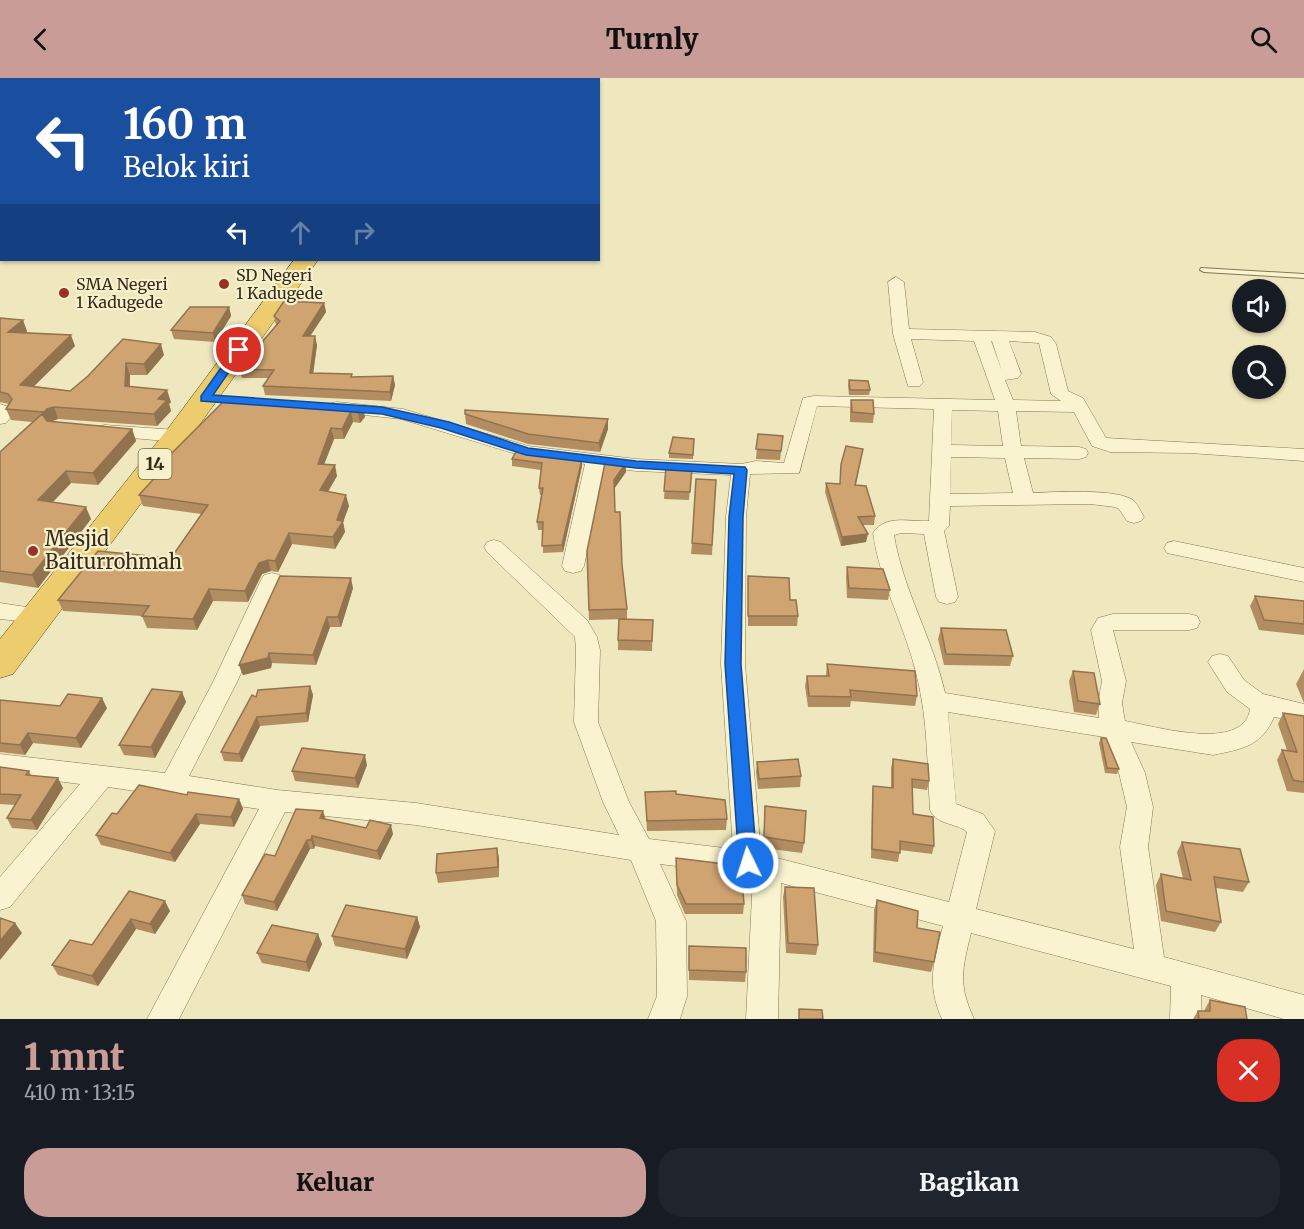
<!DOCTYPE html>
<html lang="id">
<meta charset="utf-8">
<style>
:root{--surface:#171b24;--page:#20242c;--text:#f1f3f6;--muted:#9ea1a6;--accent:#c99c97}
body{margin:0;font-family:Merriweather,serif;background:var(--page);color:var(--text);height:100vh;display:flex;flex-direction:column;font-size:22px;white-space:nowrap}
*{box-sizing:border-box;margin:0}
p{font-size:20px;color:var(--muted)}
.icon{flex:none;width:33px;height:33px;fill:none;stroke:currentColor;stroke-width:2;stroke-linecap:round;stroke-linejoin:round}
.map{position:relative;height:941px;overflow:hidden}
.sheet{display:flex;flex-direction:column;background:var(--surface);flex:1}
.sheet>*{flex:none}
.banner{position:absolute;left:0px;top:0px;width:600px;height:183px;box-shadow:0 2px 4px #0004;background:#1a4fa0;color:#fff;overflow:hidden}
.tools{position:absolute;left:1232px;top:201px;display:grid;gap:12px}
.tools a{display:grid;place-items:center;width:54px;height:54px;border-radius:50%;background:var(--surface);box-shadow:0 2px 4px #0004;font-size:30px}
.pin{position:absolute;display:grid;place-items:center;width:51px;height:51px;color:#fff;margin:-26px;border:3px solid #fff;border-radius:50%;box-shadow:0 2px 6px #0007}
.me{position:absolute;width:66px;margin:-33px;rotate:356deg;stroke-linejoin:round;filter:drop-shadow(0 0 4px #0008)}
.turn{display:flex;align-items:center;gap:21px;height:126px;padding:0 24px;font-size:27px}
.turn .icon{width:78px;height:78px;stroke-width:2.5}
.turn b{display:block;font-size:42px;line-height:51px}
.lanes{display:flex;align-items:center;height:57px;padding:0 24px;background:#0003;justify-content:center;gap:30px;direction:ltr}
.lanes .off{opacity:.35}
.round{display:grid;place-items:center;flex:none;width:63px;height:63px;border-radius:24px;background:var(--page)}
.headline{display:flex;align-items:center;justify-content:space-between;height:102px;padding:0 24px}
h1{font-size:36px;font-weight:800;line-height:45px;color:var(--accent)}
.action{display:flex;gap:12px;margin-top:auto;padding:12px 24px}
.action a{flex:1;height:69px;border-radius:24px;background:var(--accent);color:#111;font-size:24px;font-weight:800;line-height:69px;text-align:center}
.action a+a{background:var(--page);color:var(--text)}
header{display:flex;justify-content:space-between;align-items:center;height:78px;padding:0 24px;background:var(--accent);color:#111;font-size:27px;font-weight:800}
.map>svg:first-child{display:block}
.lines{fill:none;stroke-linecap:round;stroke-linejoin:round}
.service-casing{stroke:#877655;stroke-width:2}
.minor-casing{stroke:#877655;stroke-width:1}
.trunk-casing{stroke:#55432a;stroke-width:1}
.service{fill:#faf3d0;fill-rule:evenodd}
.minor{fill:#faf3d0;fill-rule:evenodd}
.trunk{fill:#eccc6c;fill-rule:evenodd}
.wall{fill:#b28d61}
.shaded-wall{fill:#91734f}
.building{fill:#cfa471;stroke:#91734f;stroke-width:1.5}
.route{fill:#1a73e8;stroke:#114b97;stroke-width:1.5}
.poi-dot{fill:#993223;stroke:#f6f0cc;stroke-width:2}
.labels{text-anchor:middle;stroke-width:4.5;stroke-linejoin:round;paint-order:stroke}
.far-poi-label{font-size:16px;fill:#362b1b;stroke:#f6f0cc;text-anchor:start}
.shield{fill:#f6f0cc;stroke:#706650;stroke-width:1.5}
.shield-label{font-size:18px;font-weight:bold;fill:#362b1b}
.poi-label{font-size:20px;fill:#362b1b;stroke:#f6f0cc;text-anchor:start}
</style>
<header><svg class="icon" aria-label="back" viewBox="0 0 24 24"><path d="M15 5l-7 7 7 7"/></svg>Turnly<svg class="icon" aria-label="search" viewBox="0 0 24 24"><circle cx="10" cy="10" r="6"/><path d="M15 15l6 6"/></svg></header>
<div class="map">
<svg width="1304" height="941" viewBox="0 0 1304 941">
<rect width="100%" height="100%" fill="#efe7bd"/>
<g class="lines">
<defs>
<path id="service" d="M1201 190 1304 196V200L1204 194 1200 192Z"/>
<path id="minor" d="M137 0H148L136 2Z
M2 95V104H0V96Z
M896 199 904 204 909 251 1035 254 1051 259 1056 266 1068 313 1083 320 1106 360 1304 371V383L1190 375 1110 374 1092 368 1074 334 1016 333 1021 368 1079 369 1086 371 1088 375 1086 379 1079 381 1024 380 1033 415C1053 414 1120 410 1134 423 1138 427 1141 434 1144 439L1141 443 1134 445 1127 443 1119 431 1115 429 1090 426 950 428 949 448 944 453 958 519 955 524 947 526 939 524 936 519 924 456 902 455 894 457C903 512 933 561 945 615L1099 640 1098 625 1102 603 1091 552 1098 540 1113 536H1189L1197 538 1200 544 1197 550 1189 552H1113L1126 603 1122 625 1125 643C1154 648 1244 675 1250 631L1227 614 1208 584 1212 578 1220 576 1228 578 1244 602 1263 616 1304 626V644L1274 639C1262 668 1242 671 1213 677L1131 664 1145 695 1153 729 1148 769 1164 879 1304 917V941H1284L1201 917 1202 941H1170L1171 908 971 855C962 892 958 906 974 941H942C926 906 934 883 943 848L781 805 778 941H746L753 798 660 786 686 843 687 918 680 941H648L657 918 656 843 631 782 416 747 285 734 179 941H147L259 731 108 709 10 829 0 832V799L80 706 0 696V676L165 695 213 604 261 502 264 497 272 495 280 497 283 502 237 604 189 698 277 712 416 725 619 757 603 724 574 644 576 572 575 559 487 474 484 469 487 464 494 462 501 464 587 542 597 559 600 572 598 644 629 724 649 761 733 771 721 586 726 439 731 397 636 393 604 389 584 488 581 493 573 495 565 493 562 488 585 386 526 379 401 341 337 334 331 333 328 329 331 325 337 324 403 331 528 368 636 381 741 386 756 383 784 385 803 320 814 318 995 322 974 263 911 261 923 304 920 308H908L893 256 888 204ZM991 263H992L1002 293ZM1009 263 1039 265 1051 316 1061 323 1013 322 1005 302 1018 300 1021 296ZM817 328 934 331 929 443C910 444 885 436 873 455 880 506 906 550 917 599 928 643 927 688 930 732 938 748 955 744 967 754L949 824 761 776 745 586 746 439 750 396 799 395ZM952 332 998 333 1003 368 951 367ZM951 379 1005 380 1013 415 950 416ZM948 634 1104 659 1119 695 1127 729 1120 769 1134 871 976 831 995 753 983 736 956 726Z
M0 326 12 330 15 334 6 345 0 346Z
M105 347 177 352 184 354 186 358 184 362 177 364 98 357 96 353 98 349Z
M1174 463 1304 490V504L1167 475 1164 470 1167 465Z
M0 525 46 532 49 537 46 542 38 545 0 541Z"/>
<path id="trunk" d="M437 0H453L436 2Z
M294 182H318L187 364 13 596 0 600V561L167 352Z"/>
</defs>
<use href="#service" class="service-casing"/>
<use href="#minor" class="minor-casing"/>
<use href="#trunk" class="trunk-casing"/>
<use href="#service" class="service"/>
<use href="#minor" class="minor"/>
<use href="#trunk" class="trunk"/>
</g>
<path class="wall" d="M324 225 326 234 310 258 317 267 313 295 353 299 393 298 395 307 391 323 265 317 263 308 268 300H242L239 291 276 247 274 238Z
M229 229 231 238 215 264 174 261 171 252Z
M0 240 27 253 26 255 75 268 34 308 70 313 88 298 123 261 164 277 147 297H130V308L171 324 169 326 171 333 157 348 58 341 51 344 132 351 136 363 98 407 71 405 53 424 91 441 38 510 0 504V374L32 344 11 342 6 331 9 326 0 324Z
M849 302 870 312 869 317H849L848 307Z
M851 322 874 336 873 345 850 344V331Z
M363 329 365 339 360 345 353 344 344 361H334L324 386 337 398 328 414 349 428 343 444 345 454 335 471 292 466 278 494 271 493 262 496 248 524 213 523 197 552 147 550 142 538 63 533 58 522 171 480 201 436 143 428 139 417 159 396 157 392Z
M465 336 608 341V351L600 374 528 366 466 346Z
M758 356 783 358 780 382 756 381Z
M694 361 693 381 669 380V375Z
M863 371 856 407 875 438 874 447H863L866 464 841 468 825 414 826 405 840 406 841 386Z
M512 381H582V388L563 474 543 475V452H538L537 444 541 417H540L539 410 541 392 512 388Z
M605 385H626V394L614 411 615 434 627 531V541L589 542 587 473Z
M666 389 691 398 689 422 664 421Z
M716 402 712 477 691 476 692 465Z
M847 489 890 512 888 522 847 520 846 499Z
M748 498 790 522 798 538 797 548H748Z
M353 510 341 549H330L316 587 272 585 271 590 243 597 239 587Z
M1255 518 1304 523V557L1259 552 1250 528Z
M653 542 652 573 618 572V562Z
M941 550 1013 578 1010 588 944 587 938 561Z
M827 586 917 618 915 628 851 623 850 629H808L805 608 807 598H826Z
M1304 591V625L1296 606Z
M1073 593 1100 626 1096 637 1074 634 1069 603Z
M310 608 313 617 308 644 260 648 242 684 224 683 221 674 256 619Z
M182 614 186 624 155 680 124 677 119 667Z
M0 622 60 628 107 630 81 670 33 665 25 677 0 674Z
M1283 635 1304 638V715L1287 713 1277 682 1282 672H1287L1278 646Z
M1101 660 1119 691 1117 696 1105 695 1099 665Z
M893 681 929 703 927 712 913 710V736L934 768 932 776 900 772 898 784 871 780 872 717 873 708 891 710V690Z
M757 684 801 698 800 709 758 711 756 694Z
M367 687 358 710 295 703 292 693Z
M0 689 29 693 31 697 63 710 37 752 12 750 7 740 15 727 0 726Z
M645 714 676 716 727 741 726 752 647 753Z
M187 717 239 721 243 731 234 749 200 746 175 784 101 767 96 757 117 736Z
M765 728 804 765 802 775 763 770Z
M325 741 393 756 380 782 315 768 314 771H310L277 833 245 826 242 817 275 778Z
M1182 764 1249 804 1243 814 1216 810 1221 844 1215 854 1161 843 1156 807 1161 796 1183 801 1177 774Z
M497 770 499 799 438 805 436 795Z
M676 780 744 826 743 836H685L677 817Z
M785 809 818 867 816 877 786 875 783 819Z
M129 813 170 833 155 856 136 851 98 908 58 897 52 887 92 867Z
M877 822 917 850 934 884 931 894 873 884 874 832Z
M417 839 420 849 407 881 335 868 332 858Z
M322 866 309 894 262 885 257 875Z
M689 868 746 894 745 904 689 902Z
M1210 922 1247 941H1193L1198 933H1204Z"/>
<path class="shaded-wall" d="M324 225 326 234 305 266 303 258Z
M229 229 231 238 215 264 213 255Z
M23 242 27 253 12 265 8 254Z
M71 257 75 268 24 318 20 307Z
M315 258 317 267 312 304 310 295Z
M161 266 164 277 147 297 144 286Z
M126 285 130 297 129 319 125 308Z
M393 298 395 307 391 323 390 314Z
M167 312 171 324 169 326 171 333 157 348 154 336 158 321Z
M54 329 58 341 51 343 47 348 42 336 47 331Z
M363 329 365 339 360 345 358 335Z
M351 333 353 344 344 361 342 351Z
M608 341V351L600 374 599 365Z
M331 350 334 361 320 397 318 386Z
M132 351 136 363 98 407 93 395Z
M582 381V388L563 474 562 467Z
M626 385V394L614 411V402Z
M335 387 337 398 322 423 320 412Z
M66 393 71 405 43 434 38 422Z
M346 417 349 428 343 444 345 454 335 471 333 459 337 442Z
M86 429 91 441 38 510 32 497Z
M289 455 292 466 278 494 275 483Z
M868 456 866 464 841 468 842 459Z
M268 482 271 493 262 496 248 524 245 513 259 485Z
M351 500 353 510 341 549 338 539Z
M209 511 213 523 197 552 193 541Z
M327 539 330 549 316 587 313 577Z
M269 575 272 585 271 590 243 597 239 587Z
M310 608 313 617 308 644 306 635Z
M182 614 186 624 155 680 151 669Z
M102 620 107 630 81 670 76 660Z
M257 639 260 648 242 684 239 676Z
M28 655 33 665 25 677 20 667Z
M365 677 367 687 358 710 355 700Z
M58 700 63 710 37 752 31 742Z
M239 721 243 731 234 749 231 739Z
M323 733 326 742 320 740Z
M196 736 200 746 175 784 170 775Z
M391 747 393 756 380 782 377 773Z
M312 758 315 768 314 771 311 762Z
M307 762 310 771 277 833 274 824Z
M497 770 499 780V799L498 789Z
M165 823 170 833 155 856 150 846Z
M417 839 420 849 407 881 405 871Z
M131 841 136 851 98 908 92 898Z
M15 845 22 855 0 882V863Z
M318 856 322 866 309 894 306 884Z"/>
<path class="building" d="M331 0H405L404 2H329Z
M449 0H471L469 2H447Z
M284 223 324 225 303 258H315L310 295 352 296 351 299 393 298 390 314 263 308 274 292 239 291 280 243 274 238Z
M190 229H229L213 255 171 252Z
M0 240 23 242 8 254 71 257 20 307 70 313 88 298 123 261 161 266 144 286 126 285 125 308 167 312 158 321 167 322 154 336 54 329 47 331 42 336 47 343 132 351 93 395 66 393 38 422 86 429 32 497 0 493V374L44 334 6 331 12 321 8 316 0 314Z
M849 302 868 303 870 312H850Z
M227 320 363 329 358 335 351 333 342 351 331 350 318 386 335 387 320 412 346 417 337 442 343 443 333 459 289 455 275 483 268 482 259 485 245 513 209 511 193 541 142 538 149 528 58 522 98 473 171 480 208 427 139 417 162 392H157L161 386Z
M851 322H873L874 336 852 334Z
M465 332 608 341 599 365 528 356 465 336Z
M758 356 783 358 781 373 756 371Z
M673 359 694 361 693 377 669 375Z
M846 368 863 371 855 407 866 408 875 438 858 439 868 456 842 459 826 405 840 406 841 386Z
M517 372 582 381 562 467 542 468 543 444H537L543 410H539L542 385 512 381Z
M605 385H626L614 402 615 434H620L622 487 627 531 589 532 587 473Z
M666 389 692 390 690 414 664 413Z
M696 401 716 402 712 467 692 465Z
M847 489 883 491 890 512 849 510Z
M280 498 351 500 338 539H327L313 577 269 575 268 580 239 587Z
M748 498 789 500 790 522H796L798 538H748Z
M1255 518 1304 523V546L1264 542Z
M619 541 653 542 652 563 618 562Z
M941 550 1006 552 1013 578 946 576Z
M827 586 915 593 917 618 850 612 851 619 809 618 807 598H829Z
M1073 593 1094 595 1100 626 1078 623Z
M310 608 306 635 257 639 239 676 221 674 252 617 256 619 258 612Z
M152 611 182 614 151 669 119 667Z
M68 616 102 620 76 660 28 655 20 667 0 665V622L60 628Z
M1283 635 1304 638V704L1293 702 1282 672 1297 674Z
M1101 660H1106L1119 691 1107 690Z
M302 670 365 677 355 700 292 693Z
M798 681 801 698 759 701 757 684Z
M893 681 928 686 929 703 912 701 913 736 933 739 934 768 900 763V775L872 771 873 708 893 710Z
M0 689 29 693 26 697 58 700 31 742 7 740 21 717 0 716Z
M139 707 187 717 188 714 239 721 231 739 196 736 170 775 96 757 112 735 117 736Z
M676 713V716L725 722 727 741 647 743 645 714Z
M765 728 806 733 804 765 764 759Z
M296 731 323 733 320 740 366 750 370 742 391 747 377 773 312 758 311 762H307L274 824 242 817 265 776 275 778Z
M1182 764 1240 771 1249 804 1214 799 1221 844 1166 833 1161 796 1191 802Z
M497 770 498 789 436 795 437 776Z
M676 780 741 788 744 826H686L677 807Z
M785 809 814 810 818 867 788 865Z
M129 813 165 823 150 846 131 841 92 898 52 887 70 862 92 867Z
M877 822 918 833 917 850 940 854 934 884 875 874Z
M346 827 417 839 405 871 332 858Z
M0 840 15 845 0 863Z
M272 847 318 856 306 884 257 875Z
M689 868 746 870V894L689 892Z
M1210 922 1245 929 1247 941H1199L1198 933H1210Z
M799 931 822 932 823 941H799Z"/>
<path class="route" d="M239 269 244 272 213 317 382 329 449 344 528 370 636 383 745 389 747 392 743 439 741 586 757 785 754 791 748 793 741 791 739 785 725 586 729 439 734 396 636 390 526 377 441 350 382 336 201 323V318L235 270Z"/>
<g class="poi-dot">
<circle cx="224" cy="206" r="6"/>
<circle cx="64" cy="215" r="6"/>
<circle cx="33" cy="473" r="6"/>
</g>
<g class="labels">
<g class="far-poi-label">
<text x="236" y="203">SD Negeri<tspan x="236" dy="18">1 Kadugede</tspan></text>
<text x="76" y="212">SMA Negeri<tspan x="76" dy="18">1 Kadugede</tspan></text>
</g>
<rect class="shield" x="138.5" y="371" width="33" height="30" rx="4.5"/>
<g class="shield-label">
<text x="155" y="392">14</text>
</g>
<g class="poi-label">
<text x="45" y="468">Mesjid<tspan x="45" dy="23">Baiturrohmah</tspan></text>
</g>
</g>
</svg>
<div class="tools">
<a><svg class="icon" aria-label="sound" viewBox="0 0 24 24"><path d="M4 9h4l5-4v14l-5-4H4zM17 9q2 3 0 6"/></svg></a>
<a><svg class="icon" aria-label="search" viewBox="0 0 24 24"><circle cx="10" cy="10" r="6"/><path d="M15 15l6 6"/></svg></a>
</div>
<div class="pin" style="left:239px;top:272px;background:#d93025"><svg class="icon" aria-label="arrive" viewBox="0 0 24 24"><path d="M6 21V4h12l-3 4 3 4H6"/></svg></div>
<svg class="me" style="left:748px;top:785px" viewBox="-20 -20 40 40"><circle r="17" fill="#1a73e8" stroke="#fff" stroke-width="3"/><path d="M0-11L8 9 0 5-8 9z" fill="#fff"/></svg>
<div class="banner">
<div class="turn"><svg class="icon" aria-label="left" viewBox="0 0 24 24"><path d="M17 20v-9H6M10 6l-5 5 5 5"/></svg><div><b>160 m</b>Belok kiri</div></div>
<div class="lanes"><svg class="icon" aria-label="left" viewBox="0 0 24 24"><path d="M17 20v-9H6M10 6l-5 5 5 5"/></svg><svg class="icon off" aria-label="ahead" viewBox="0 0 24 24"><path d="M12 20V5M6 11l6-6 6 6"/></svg><svg class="icon off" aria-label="right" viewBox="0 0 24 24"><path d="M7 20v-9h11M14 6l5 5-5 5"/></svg></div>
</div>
</div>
<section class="sheet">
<div class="headline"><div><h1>1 mnt</h1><p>410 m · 13:15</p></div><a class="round" style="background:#d93025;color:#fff"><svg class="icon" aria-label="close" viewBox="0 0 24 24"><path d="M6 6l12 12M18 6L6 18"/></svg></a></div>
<div class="action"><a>Keluar</a><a>Bagikan</a></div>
</section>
